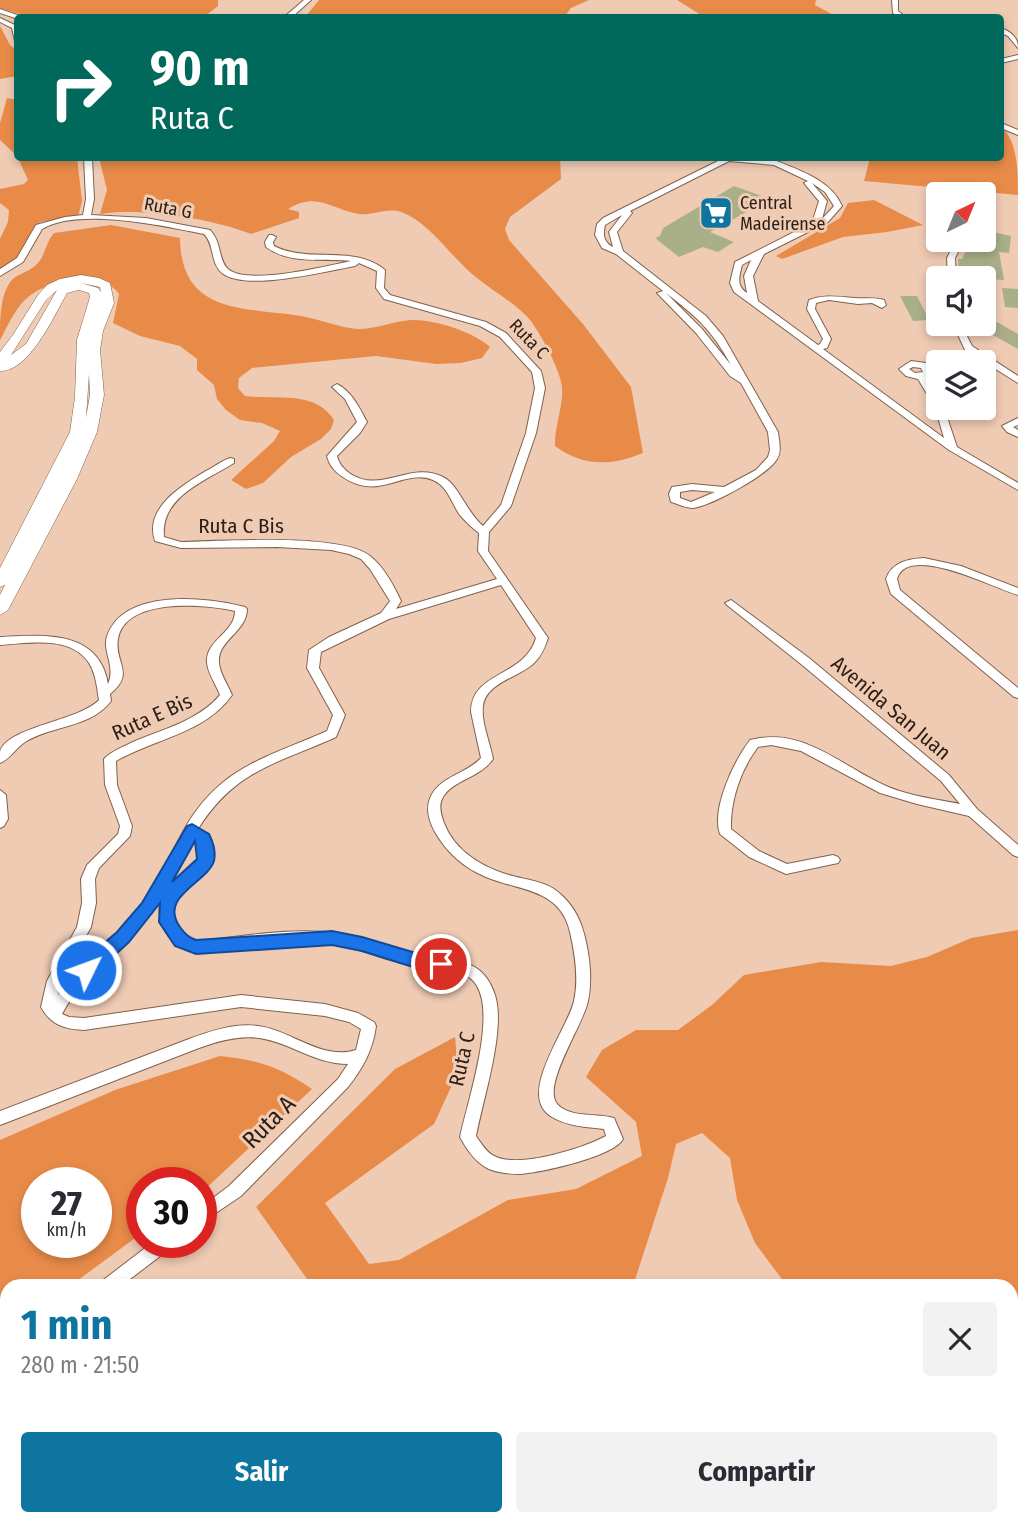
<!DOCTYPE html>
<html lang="es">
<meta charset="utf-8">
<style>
:root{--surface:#fff;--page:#f2f2f3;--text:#2b2b33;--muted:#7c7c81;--accent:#0e75a1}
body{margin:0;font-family:"Fira Sans Condensed",sans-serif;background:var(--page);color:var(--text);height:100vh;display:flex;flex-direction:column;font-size:26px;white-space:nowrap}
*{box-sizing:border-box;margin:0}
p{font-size:23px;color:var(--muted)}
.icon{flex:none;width:38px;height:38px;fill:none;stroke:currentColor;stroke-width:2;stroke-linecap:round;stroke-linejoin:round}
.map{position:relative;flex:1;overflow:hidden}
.drawer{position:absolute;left:0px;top:1279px;width:1018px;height:247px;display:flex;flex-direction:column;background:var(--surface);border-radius:21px 21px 0 0;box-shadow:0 4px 10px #0003}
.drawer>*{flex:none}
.hud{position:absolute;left:14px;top:14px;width:990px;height:147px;border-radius:7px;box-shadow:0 4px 10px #0003;background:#00695c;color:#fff;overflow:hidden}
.needle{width:46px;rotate:43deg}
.buttons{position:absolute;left:926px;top:182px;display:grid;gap:14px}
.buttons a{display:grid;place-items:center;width:70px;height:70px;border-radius:7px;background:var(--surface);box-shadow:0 4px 10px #0003;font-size:35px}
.speed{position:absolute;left:21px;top:1167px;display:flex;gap:14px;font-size:35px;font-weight:700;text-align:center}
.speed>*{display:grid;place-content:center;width:91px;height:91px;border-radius:50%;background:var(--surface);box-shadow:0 4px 10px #0003;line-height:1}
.speed small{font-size:18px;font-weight:400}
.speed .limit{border:10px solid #d22;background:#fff;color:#111}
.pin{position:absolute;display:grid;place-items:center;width:60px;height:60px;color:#fff;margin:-30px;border:4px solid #fff;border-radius:50%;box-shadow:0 2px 7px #0007}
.me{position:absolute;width:77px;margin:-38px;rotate:48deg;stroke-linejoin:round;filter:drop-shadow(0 0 5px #0008)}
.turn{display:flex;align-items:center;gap:24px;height:147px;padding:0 21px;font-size:32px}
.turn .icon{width:91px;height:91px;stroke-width:2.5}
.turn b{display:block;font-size:49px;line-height:60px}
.round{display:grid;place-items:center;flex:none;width:74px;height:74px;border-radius:7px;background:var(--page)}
.summary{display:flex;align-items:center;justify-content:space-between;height:119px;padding:0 21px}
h1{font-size:42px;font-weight:700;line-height:52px;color:var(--accent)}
.cta{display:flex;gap:14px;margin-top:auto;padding:14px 21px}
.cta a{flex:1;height:80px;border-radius:7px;background:var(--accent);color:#fff;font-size:28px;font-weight:700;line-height:80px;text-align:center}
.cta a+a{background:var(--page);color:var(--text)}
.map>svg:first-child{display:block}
.built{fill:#e8bda1}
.green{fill:#e88b49;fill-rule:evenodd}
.building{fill:#a9af89}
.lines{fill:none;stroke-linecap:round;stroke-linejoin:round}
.street-casing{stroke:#81614c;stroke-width:2}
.secondary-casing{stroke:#81614c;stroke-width:1}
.street{fill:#fff;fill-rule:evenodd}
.secondary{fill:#fff;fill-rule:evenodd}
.route{fill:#1a73e8;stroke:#114b97;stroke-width:2;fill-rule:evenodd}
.labels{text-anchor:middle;stroke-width:6;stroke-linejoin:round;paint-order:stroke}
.far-poi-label{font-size:18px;fill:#2c1e16;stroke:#f0cbb4;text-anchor:start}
.far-street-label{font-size:18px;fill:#2c1e16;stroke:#f0cbb4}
.street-label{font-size:21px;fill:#2c1e16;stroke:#f0cbb4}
.near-street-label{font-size:24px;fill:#2c1e16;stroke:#f0cbb4}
</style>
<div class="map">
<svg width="1018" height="1525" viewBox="0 0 1018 1525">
<rect width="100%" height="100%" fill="#f0cbb4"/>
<path class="built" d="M337 1519H649L648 1525H332Z"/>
<path class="green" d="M0 0H218V6L204 17H30L0 8Z
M319 0H589L571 8 564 17H305Z
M677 0H816L815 5 837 17H704Z
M0 26 10 45 17 51V76L0 79Z
M7 98 17 100V156L0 140V123Z
M1001 127C1018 141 1018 172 1018 195L864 181 870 158H1001Z
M18 158H77L82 201 78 217 40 222 35 226 17 257 0 269V239L8 222 9 210 0 203V189L24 184 28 180Z
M99 158H560L561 179 510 217 505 229 509 240 583 324 631 387 643 453C611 466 584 467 555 446 554 424 567 399 560 378 554 359 542 337 531 321 516 303 495 293 477 278 452 259 431 223 401 212 388 207 371 216 359 214 331 209 317 191 288 209L299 212V218L251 234C214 219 139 207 100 214L107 190Z
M874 200 923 225 887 232 843 237 782 259 776 256 840 218 848 203Z
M111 225 180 238C181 315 244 307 301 316 320 319 340 328 358 329 376 329 394 321 411 320 434 319 474 332 490 347L482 358 461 363 436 364 376 356 252 368 239 378 238 388 245 396C276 400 315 390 334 420L331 429 321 439 291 457 263 483 246 489 231 480 274 441 280 431 262 423 240 420 226 410 217 399 214 385 197 370V359L180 346 140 336 113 323 119 294C103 271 53 279 32 294 16 305 9 324 0 340 0 320 0 295 11 281 17 274 28 272 35 266 46 256 45 243 54 233Z
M1018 930V1437L1012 1438V1286H787L755 1243 737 1200 730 1158 702 1133 676 1144 668 1178 633 1286H312L256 1207 395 1069 455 1037 458 1072 434 1124 325 1203 369 1264 399 1260 508 1200 576 1189 642 1156 636 1122 586 1077 602 1050 636 1030H678L712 1005 744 975 821 962 891 966 927 957 971 938Z
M220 1056C259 1060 280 1067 312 1089L201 1193V1183H142V1233L70 1286H7V1354L0 1363V1140L115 1090ZM37 1183H96V1242H37Z"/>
<path class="building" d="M734 186 770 199 710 232 734 242 718 252 703 247 679 257 655 238 660 236 663 228Z
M988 231 1011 236 1009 253 999 252 1004 280 959 277 958 259H962L970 243 982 244Z
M1002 288 1018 289V308L1005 307Z
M900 296H917L929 320 913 321Z
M997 322 1018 334V349L982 329Z"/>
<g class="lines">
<defs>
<path id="street" d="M304 0H311L291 18H283Z
M892 0H898V11L907 18H899L893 13Z
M0 9 23 17 24 18 18 19 0 13Z
M0 18 17 26 18 43 15 41 12 28 0 22Z
M1001 28C1011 32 1018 37 1018 48L1008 36 1001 33Z
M1018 55V59L1001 63V59Z
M1001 123 1018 130V135L1001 128Z
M84 158H92L94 199 91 215 146 218 210 230C222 242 218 260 228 269 247 286 326 266 351 261 323 258 290 265 266 247L265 242 269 235H272L276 237 273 242 274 246C309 264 354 244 385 270L384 288 390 295 486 322 506 333 541 371 545 388 536 433 511 506 489 532 488 551 548 638C545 647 542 655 535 662 521 677 486 682 483 706 481 723 490 742 493 759 480 778 453 780 443 797 438 805 441 815 444 823 455 852 485 869 513 876 527 880 542 881 554 889 567 898 577 912 582 927 589 949 593 978 588 1001 584 1024 540 1087 558 1105 571 1118 598 1113 614 1118L623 1139C613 1157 542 1172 521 1174 510 1174 499 1173 489 1169 476 1163 467 1150 460 1137 468 1100 496 1018 477 986 466 966 437 971 418 967 383 961 352 943 315 942 288 942 262 945 235 948 223 949 210 952 198 952 173 952 152 921 162 898 170 881 187 875 198 860V844L193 838C176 868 163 900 141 926 115 956 81 978 62 1014L69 1017 84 1018 241 995 325 1004 358 1013 374 1022 376 1026C373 1050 363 1068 348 1087L241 1196 201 1223V1207L229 1186 338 1079 348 1064C314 1064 290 1042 259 1038 239 1035 218 1041 199 1048L0 1125V1111L189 1039C211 1031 234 1023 258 1026 291 1030 322 1061 356 1050L361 1029 349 1022 325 1016 241 1007 84 1030C64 1029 51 1025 41 1007L47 981 77 927 82 903 81 879 87 865 118 834 120 826 105 785 104 759C111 751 123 747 133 742 163 729 198 721 220 695 216 684 208 674 207 663 205 640 235 633 235 611 206 604 125 597 118 639 114 663 136 673 110 694L111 701C91 728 52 725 25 742 16 748 10 759 0 763 0 760 0 756 0 752 6 727 79 721 99 700 97 688 96 674 89 663 71 635 28 643 0 645V637C42 635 99 629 108 684 116 666 102 651 107 636 124 588 207 597 245 607L247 609C247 632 217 640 219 663 220 674 228 685 232 695 206 733 154 739 116 761L117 785 132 826 130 836 99 868 95 879 96 903 91 927 61 981 58 995C82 962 116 939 141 906 160 881 172 850 188 823 224 765 269 757 327 731L333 715 307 668 309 650 329 637 381 613 390 601 370 569 361 559 349 554 331 550 277 547 181 548 155 541C144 508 181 486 206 471 214 467 221 461 230 458L234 459V463C205 481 160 497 164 537L181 542C221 541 342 533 370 556 384 567 394 586 401 601L396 609 497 579 478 551 479 533C471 527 465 521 459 514 451 501 447 486 433 480 404 468 379 502 343 477 335 472 329 465 327 456L357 422 345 399 332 387 337 384C352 392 359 407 367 422L360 433 337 456C339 464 343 468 349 473 381 495 410 460 443 477 458 484 467 513 483 526L501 505 526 433 535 388 532 372 500 337 480 326 384 299 376 288 377 271 359 263 355 266C326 271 246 292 222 273 210 263 215 245 204 234 164 226 78 207 42 229L23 262 0 276V269L17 258 36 225 65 217 83 215 86 199ZM501 585 536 638C524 678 471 671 471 712L481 758C466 774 441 776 431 796 425 808 429 821 435 832 447 853 464 868 486 877 519 891 560 888 570 932 575 954 579 979 574 1001 568 1029 515 1096 552 1117 567 1126 586 1127 604 1129L606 1136C584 1148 518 1169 494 1156 486 1152 481 1143 476 1136 483 1099 506 1030 495 995 482 954 450 962 416 956 389 950 363 936 335 933 289 927 242 937 197 941 187 937 176 930 174 919 164 881 248 865 198 829 236 769 277 764 336 737L345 715 319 668 321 652 389 619Z
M724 158H749L762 160 761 158H769C795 169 830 178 842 206L828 222 764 254 753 276 758 301 818 345 820 344 823 339 807 309 809 300C825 294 838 297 855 298 865 299 874 297 884 300L886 305 882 308 872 303 858 304 829 300 816 303 815 309 831 339 827 348 823 349 944 438 935 407 918 379 906 376 899 369 911 361 926 363 933 369 931 375 926 377 938 397V408H944L957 447 1018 483V490L949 450 734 292 730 283 735 262 812 223 819 201 804 183 808 181 774 165 729 161 630 211 632 213 617 232 623 251 706 316 723 336 778 432C779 441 782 451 777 459 768 475 711 506 693 508 686 508 678 504 671 502L669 494 672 487 692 484 724 487 756 470 768 457 770 450 768 432 741 383 730 376 696 333 657 293 663 291 616 254 602 248 595 235 597 224 603 218ZM812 183 825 192 834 206 822 219 827 201ZM622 215 609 232 613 247C603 242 603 234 605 225ZM751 260 744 276 747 293C736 285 739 278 742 265ZM666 293C698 318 711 329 731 365L702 329ZM913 367 921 368 923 372 915 373 909 369ZM692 490 715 492 691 502 680 498V492Z
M991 222 995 224 984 229V224Z
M956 240H964L955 258 956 278H948L947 258Z
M953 324H961L972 346 1018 376V383L965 350Z
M1018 418V425L1013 427 1018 430V437L1007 432 1002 426Z
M924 558 961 566 1018 588V595C996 589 907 542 897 579L900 590 1018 688V698L1014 697 891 594 886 579C892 562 908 559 924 558Z
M731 600 809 658 949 775 977 809 1018 845V857L1013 855 969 816 917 804 880 793 801 751 771 745 758 747C741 769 730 801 731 829L759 851 787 864 833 855 838 857 840 860 838 863 786 874 749 857 720 834C711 809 734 761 750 740 802 726 841 766 886 786 909 796 935 799 960 804L941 781 801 664 727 605 725 603Z
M0 790 6 795 8 819 4 826 0 828Z
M153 1242H174L172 1247 121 1286H100L102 1281Z
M7 1415V1461L0 1466V1420Z
M0 1472 7 1476V1509L0 1505Z
M257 1519H279L277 1525H255Z"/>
<path id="secondary" d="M81 275 99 278 110 283 114 303 103 331 100 350 104 395 97 432 77 479 8 610 0 615V595L5 585 0 587V568L70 432 75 397 77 340 90 297 89 293 79 290 67 293C54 316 29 372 0 371V352L13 335 38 295 47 285 60 279ZM81 283 100 287 101 292 98 288ZM57 290 26 344 11 355 46 300ZM89 374 90 395 86 418Z"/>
</defs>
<use href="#street" class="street-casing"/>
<use href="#secondary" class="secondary-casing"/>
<use href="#street" class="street"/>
<use href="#secondary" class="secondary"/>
</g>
<path class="route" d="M192 824 209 834C213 842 216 852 214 861 207 883 158 896 180 927 185 934 188 937 196 940L332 931 362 937 426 956 448 959 450 964 448 969 426 971 362 951 332 945 196 954 175 946 159 922 160 903 129 942 93 975 86 977 80 975 77 970 80 964 117 932 142 903 187 826ZM195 841 197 859 172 882Z"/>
<defs>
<symbol id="supermarket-square" viewBox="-11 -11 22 22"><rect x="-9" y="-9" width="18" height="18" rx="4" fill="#0e75a1" stroke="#f0cbb4"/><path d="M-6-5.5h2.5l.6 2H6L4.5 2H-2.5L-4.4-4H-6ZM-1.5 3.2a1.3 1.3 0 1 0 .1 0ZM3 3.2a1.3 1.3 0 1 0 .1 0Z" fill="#fff"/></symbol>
</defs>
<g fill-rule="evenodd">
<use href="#supermarket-square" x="697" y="194" width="38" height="38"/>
</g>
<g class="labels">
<g class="far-poi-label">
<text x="740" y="209">Central<tspan x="740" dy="21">Madeirense</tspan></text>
</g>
<g class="far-street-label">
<text transform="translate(168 208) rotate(11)" y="6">Ruta G</text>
<text transform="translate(529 339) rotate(46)" y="6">Ruta C</text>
</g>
<g class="street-label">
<text x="241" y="533">Ruta C Bis</text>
<text transform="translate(891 708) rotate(40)" y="7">Avenida San Juan</text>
<text transform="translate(152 717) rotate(-24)" y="7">Ruta E Bis</text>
<text transform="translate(462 1059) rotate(-77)" y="7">Ruta C</text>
</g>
<g class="near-street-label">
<text transform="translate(269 1122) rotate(-45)" y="8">Ruta A</text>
</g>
</g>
</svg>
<div class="buttons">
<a><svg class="needle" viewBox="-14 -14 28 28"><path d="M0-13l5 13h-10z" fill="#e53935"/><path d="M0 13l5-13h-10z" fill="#7c7c81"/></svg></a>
<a><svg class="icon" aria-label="sound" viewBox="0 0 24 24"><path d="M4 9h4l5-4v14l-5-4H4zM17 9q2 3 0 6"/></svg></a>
<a><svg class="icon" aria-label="layers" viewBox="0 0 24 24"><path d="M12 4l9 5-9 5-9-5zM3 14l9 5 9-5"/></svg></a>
</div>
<div class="speed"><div>27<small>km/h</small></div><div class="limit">30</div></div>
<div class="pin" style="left:441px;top:964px;background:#d93025"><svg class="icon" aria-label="arrive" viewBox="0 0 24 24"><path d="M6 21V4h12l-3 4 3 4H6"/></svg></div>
<svg class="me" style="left:86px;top:970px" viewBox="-20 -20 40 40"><circle r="17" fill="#1a73e8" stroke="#fff" stroke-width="3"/><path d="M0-11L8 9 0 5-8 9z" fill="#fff"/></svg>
<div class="hud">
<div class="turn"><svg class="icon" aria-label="right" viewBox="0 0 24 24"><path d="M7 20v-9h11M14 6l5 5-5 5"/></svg><div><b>90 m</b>Ruta C</div></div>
</div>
<section class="drawer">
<div class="summary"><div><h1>1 min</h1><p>280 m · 21:50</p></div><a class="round"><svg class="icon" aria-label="close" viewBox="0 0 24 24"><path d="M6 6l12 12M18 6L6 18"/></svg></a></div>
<div class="cta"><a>Salir</a><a>Compartir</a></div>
</section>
</div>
